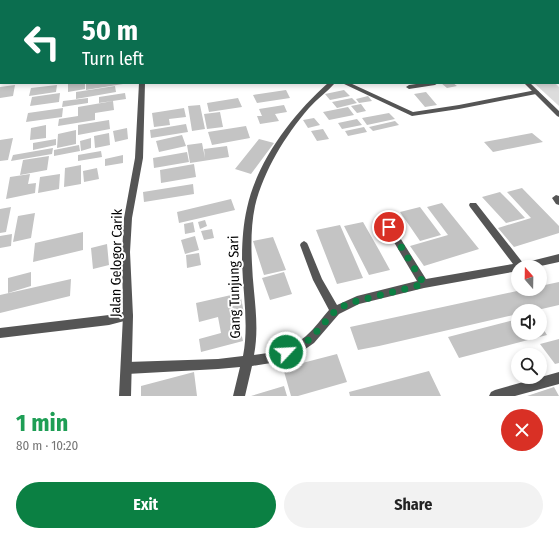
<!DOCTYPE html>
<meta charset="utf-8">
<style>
:root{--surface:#fff;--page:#f2f2f2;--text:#222;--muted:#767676;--accent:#0b8043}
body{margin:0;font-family:"Fira Sans Condensed",sans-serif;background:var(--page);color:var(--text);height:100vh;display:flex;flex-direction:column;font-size:15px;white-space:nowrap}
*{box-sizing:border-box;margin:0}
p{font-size:13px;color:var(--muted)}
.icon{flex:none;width:22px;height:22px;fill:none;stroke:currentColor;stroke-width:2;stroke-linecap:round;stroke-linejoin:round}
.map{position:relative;height:396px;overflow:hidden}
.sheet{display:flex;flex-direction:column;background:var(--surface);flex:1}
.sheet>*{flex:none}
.top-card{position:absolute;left:0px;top:0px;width:559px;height:84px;box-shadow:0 2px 6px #0003;background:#0b6e4f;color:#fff;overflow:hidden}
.needle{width:26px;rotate:340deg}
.controls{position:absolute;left:511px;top:260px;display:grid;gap:8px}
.controls a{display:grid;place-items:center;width:36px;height:36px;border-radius:50%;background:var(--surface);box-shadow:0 2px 6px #0003;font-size:20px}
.pin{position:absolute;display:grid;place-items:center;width:34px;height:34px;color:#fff;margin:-17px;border:2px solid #fff;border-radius:50%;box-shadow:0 1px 4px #0007}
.me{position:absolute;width:44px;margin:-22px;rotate:65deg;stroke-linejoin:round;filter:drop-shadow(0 0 3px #0008)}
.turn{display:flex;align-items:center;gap:14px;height:84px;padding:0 16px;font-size:18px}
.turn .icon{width:52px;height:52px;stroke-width:2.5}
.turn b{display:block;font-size:28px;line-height:34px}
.round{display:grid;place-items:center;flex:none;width:42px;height:42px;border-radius:21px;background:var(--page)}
.summary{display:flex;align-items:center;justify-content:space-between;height:68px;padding:0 16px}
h1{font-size:24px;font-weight:700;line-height:30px;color:#1e9e55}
.button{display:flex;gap:8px;margin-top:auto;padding:8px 16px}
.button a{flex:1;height:46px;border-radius:24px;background:var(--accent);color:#fff;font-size:16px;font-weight:700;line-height:46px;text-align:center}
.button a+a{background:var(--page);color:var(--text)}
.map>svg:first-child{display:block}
.green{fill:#dcdcdc}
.building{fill:#c4c4c4}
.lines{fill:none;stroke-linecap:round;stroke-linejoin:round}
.service{fill:#555;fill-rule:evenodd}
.minor{fill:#555;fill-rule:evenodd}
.tertiary{fill:#555;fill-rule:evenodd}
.route{stroke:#0b8043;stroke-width:7;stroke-dasharray:0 12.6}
.labels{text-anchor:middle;stroke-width:4;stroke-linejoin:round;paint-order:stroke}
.street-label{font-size:14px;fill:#000;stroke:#fff}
</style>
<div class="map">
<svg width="559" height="396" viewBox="0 0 559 396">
<rect width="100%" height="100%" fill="#fff"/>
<path class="green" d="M534 83H555L559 87V106Z"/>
<path class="building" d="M68 83H85V89L68 92Z
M86 83H123V84L86 90Z
M441 83H453L457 86 447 88Z
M15 85 13 96 0 98V87Z
M57 85 56 92 29 96 31 88Z
M115 86 116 92 76 99V92Z
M286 90 290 98 257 103 253 95Z
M344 90 350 96 330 100 325 94Z
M426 92 437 105 425 107 414 94Z
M60 93 59 102 30 106 32 97Z
M125 93 126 99 99 103V97Z
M368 96 372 101 359 103 356 99Z
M88 98V103L62 107 63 101Z
M238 98 242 107 209 112 207 103Z
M352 98 357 103 337 108 332 102Z
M113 101 114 110 95 113V120L58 126 59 119 78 116V107Z
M361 104 366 111 357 113 351 106Z
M200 105 205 129 192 131 188 106Z
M284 105 287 112 275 114 279 121 260 124 257 116H262L259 109Z
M348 107 354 115 329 120 323 112Z
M63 108 62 117 26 122 28 113Z
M184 108 186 117 169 119 170 125 154 127 152 113Z
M220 112 223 127 207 129 204 114Z
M389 113 395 119 367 125 362 118Z
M314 118 320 125 308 128 303 120Z
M357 119 362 125 342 129 338 123Z
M109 120 110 129 78 135V125Z
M395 121 399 125 373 131 369 127Z
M186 124 188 132 151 138 150 130Z
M46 125V138L30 140 31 128Z
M246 126 250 138 212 145 208 132Z
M364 127 367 132 348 136 345 131Z
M127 128 128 139 115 142 113 131Z
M323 129 329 139 317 141 311 131Z
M76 130V144L57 148 58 134Z
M109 133 110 145 95 148 94 136Z
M532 133 543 142 493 152 484 142Z
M182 135 186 146 159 152 156 141Z
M13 138 8 160 0 161V140Z
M91 138V148L81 151 80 141Z
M56 139V145L33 150V143Z
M259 139 274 143 251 174 235 169Z
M202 143 205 158 204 149 227 146 229 157 190 163 187 145Z
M79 145 80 151 54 156V150Z
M53 148 52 154 11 161 13 155Z
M101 151 102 157 78 161V155Z
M187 152 189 162 154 168 153 158Z
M123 155V163L105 166V159Z
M49 156 47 170 20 175 23 160Z
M194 164 196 177 161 183 160 170Z
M81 165V184L64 187 65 168Z
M97 168 99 179 84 182 83 171Z
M30 174 28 184 36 183 35 193 6 199 10 177Z
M60 174 59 189 38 193 40 177Z
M193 184 194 194 144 202 143 192Z
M522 188 559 226V233L514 247 498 228 531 218 507 192Z
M500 192 511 203 525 218 506 223 482 197Z
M231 199 235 210 179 223 177 212Z
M442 203 479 249 424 266 410 246 448 235 427 207Z
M11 207 6 232 0 233V209Z
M420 207 441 235 420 241 400 212Z
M35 213 31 238 13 242 18 216Z
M205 220 207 226 200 229 198 222Z
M193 222 195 232 185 234 184 224Z
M363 222 379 250 390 270 369 275 344 226Z
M340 225 363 278 337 284 316 230Z
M212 229 214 238 204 240 201 231Z
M83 232V250L33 262 35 243Z
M12 234 11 246 0 248V236Z
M195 236 199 250 185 254 181 240Z
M273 237 286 270 264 275 253 241Z
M107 244 109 265 93 269 91 248Z
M199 253 201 265 187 268 186 255Z
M31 272V286L8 293V278Z
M284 272 292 294 270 300 262 278Z
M71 279 70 296 0 313V295Z
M559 282V305L533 311H518V314L379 346 358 350 350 327 526 289H540V286Z
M240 293 244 313 237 315 243 341 201 352 199 339 221 333 218 317 199 322 196 303Z
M518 319V333H540V324L547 335 459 358 448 337Z
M559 339V363L555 364 540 344Z
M337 354 347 382 298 396H291L283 368Z
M429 371 441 396H350L349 392Z
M194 372 197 396H141V386Z
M284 386 287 396H251Z
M554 387 559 396H527Z"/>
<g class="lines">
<path class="service" d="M128 311 132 313 133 316 132 319 109 325 0 338V328L109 315Z"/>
<path class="minor" d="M511 0H516V1H511Z
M0 21H1V23H0Z
M558 30 559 31V35L558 34Z
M328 83H335C327 92 317 99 309 108 285 136 264 170 255 206 251 225 251 245 252 264 253 294 260 324 254 355 272 353 292 348 306 336 315 328 322 318 329 310L313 280 300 245 301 243 304 241 307 243 308 245 322 279 337 305 357 296 417 281 385 227 386 225H392L426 279 513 264 470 207 469 205 470 203H476L523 263 559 254V262L536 267H518V271L424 288 359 304 339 314 314 343 304 350 271 363 252 366 245 396H233L240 367 218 369 127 374 123 372 121 368 123 364 127 362 218 359 243 356C249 325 243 294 242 262 242 244 243 225 247 208 257 161 293 114 328 83Z
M342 83H350L413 112 459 105 536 90 539 92 536 94 459 109 412 116Z
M423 83H438L435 85 409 89 406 87 409 85Z
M556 195 559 196V205L556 204 552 198Z
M559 372V384L515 396H489L491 392 495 390Z"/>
<path class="tertiary" d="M156 0H161L156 1Z
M433 0H438V1H433Z
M139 83H145L143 158 132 218 130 252 133 316 131 396H119L123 316 122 252 124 218 135 158Z
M524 83H530L559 111V117L557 116Z"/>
</g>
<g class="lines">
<path class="route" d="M286 352 300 346 310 339 335 311 349 303 424 284 389 227"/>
</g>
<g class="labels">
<g class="street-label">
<text transform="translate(116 263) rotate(-89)" y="5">Jalan Gelogor Carik</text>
<text transform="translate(234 287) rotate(-91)" y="5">Gang Tunjung Sari</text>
</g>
</g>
</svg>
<div class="controls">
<a><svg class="needle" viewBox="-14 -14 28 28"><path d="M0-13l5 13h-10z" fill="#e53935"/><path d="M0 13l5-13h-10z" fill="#767676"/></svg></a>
<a><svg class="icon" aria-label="sound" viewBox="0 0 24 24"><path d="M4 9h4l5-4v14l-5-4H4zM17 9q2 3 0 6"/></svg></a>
<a><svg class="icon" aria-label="search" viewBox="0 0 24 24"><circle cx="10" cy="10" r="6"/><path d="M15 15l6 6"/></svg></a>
</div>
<div class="pin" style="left:389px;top:227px;background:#d93025"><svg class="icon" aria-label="arrive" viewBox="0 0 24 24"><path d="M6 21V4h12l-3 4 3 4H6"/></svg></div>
<svg class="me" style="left:286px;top:352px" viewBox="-20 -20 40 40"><circle r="17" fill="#0b8043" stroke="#fff" stroke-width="3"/><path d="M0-11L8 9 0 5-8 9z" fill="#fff"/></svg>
<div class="top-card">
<div class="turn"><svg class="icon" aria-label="left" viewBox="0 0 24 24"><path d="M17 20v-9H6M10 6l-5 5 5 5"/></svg><div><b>50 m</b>Turn left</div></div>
</div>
</div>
<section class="sheet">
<div class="summary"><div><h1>1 min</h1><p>80 m · 10:20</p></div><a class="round" style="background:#d93025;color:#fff"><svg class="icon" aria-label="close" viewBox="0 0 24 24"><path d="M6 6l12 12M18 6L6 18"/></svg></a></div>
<div class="button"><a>Exit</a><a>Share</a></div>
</section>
